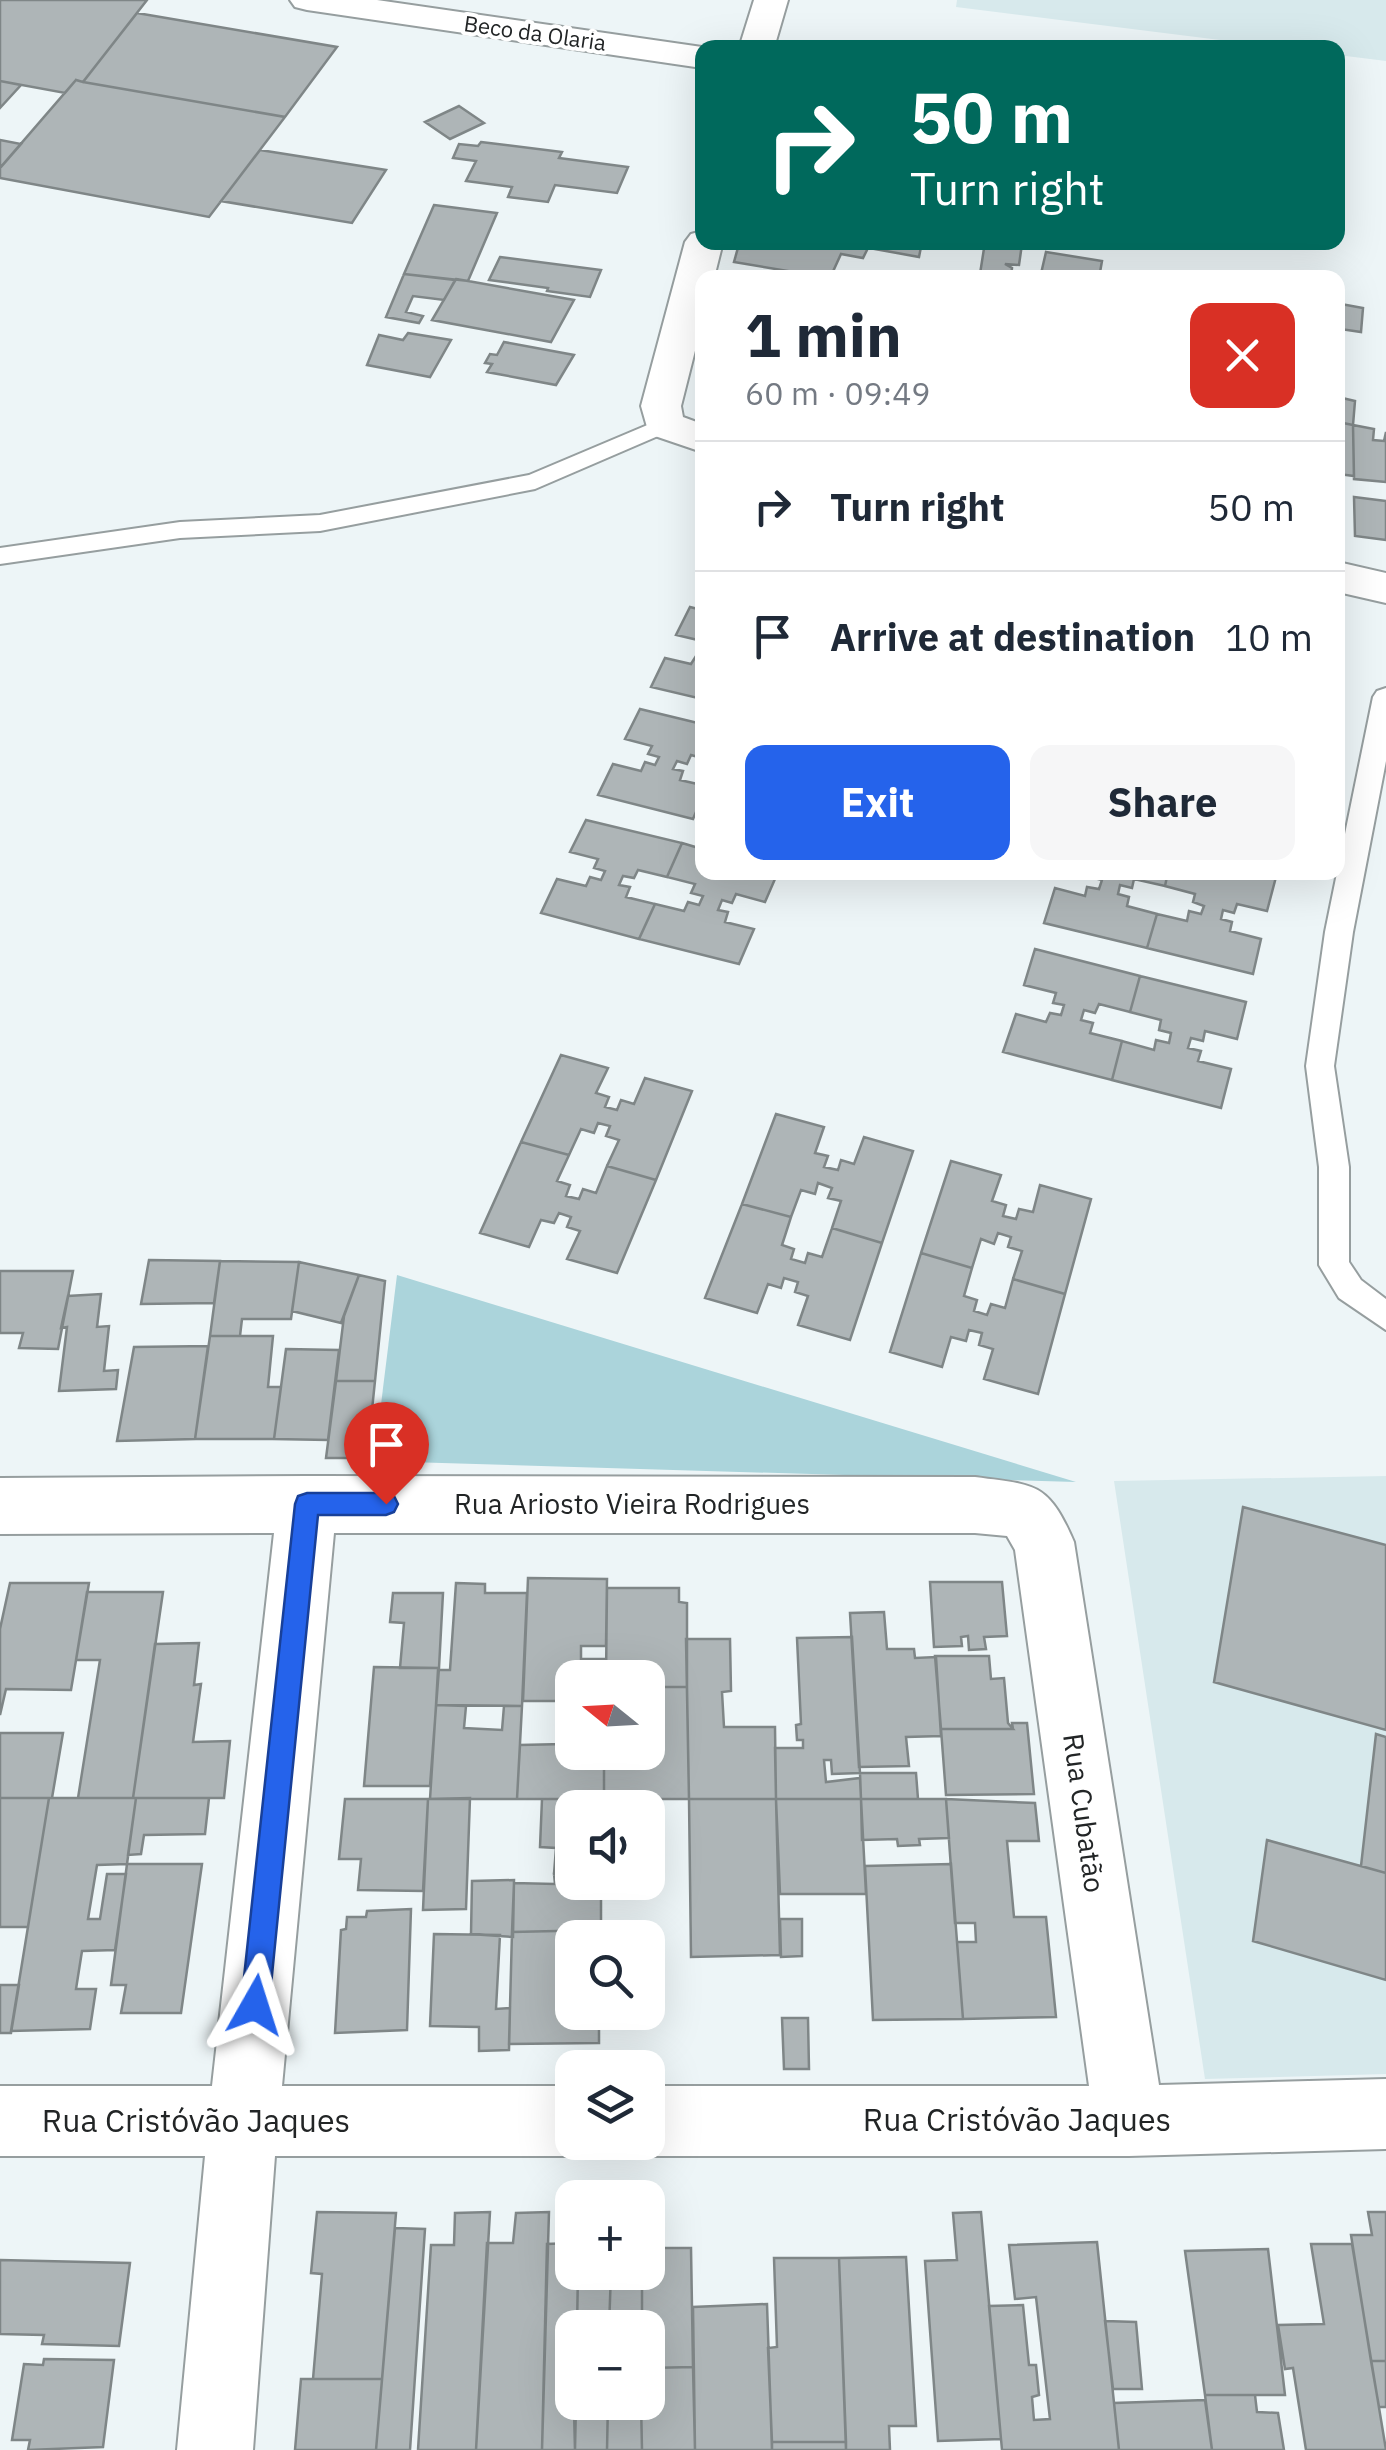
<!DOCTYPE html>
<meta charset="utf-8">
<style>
:root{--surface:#fff;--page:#f6f6f7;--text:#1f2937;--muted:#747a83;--line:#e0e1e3;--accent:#2563eb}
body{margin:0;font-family:"IBM Plex Sans",sans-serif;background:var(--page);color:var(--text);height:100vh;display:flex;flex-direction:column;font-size:38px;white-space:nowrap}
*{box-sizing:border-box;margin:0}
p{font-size:32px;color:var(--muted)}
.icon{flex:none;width:55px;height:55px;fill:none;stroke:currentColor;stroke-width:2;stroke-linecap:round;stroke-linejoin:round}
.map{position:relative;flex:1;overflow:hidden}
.sheet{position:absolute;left:695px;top:270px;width:650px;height:610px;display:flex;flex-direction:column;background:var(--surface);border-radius:20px;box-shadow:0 10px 40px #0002}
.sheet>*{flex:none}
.top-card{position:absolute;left:695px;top:40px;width:650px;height:210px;border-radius:20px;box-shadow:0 10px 40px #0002;background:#00695c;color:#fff;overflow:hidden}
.needle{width:65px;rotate:288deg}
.controls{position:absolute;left:555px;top:1660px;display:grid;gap:20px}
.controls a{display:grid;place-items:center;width:110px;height:110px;border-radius:20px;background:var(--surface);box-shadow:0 10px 40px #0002;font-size:50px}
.pin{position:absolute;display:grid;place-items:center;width:85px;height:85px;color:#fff;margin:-102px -42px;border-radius:50% 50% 50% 0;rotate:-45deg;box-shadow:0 0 10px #0007}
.pin .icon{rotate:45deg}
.me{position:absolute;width:110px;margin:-55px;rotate:6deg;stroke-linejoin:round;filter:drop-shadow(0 0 8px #0008)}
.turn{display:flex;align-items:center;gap:35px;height:210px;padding:0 50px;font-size:45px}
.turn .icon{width:130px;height:130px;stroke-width:2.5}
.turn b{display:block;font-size:70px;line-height:85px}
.round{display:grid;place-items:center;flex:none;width:105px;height:105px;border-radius:20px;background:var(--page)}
.headline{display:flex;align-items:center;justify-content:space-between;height:170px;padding:0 50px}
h1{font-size:60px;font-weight:700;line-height:75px}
.cta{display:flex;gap:20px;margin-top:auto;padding:20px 50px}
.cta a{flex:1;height:115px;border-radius:20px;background:var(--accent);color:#fff;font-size:40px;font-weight:700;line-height:115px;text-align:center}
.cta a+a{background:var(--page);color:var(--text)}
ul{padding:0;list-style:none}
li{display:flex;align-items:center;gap:30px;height:130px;padding:0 50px;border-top:2px solid var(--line)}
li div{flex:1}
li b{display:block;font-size:38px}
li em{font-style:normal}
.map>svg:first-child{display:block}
.built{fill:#d7e9ec}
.green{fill:#abd4db}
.building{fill:#aeb5b7;stroke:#7f8687;stroke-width:2.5}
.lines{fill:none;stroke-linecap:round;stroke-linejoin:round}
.lane-casing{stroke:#969e9f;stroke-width:4}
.street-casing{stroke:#969e9f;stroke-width:4}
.lane{fill:#fff;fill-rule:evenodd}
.street{fill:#fff;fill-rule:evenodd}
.route{fill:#2563eb;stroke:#184099;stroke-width:2.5}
.labels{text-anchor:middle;stroke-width:8;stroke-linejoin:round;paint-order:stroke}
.far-street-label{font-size:22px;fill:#222526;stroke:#fff}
.street-label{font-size:28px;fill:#222526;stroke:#fff}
.near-street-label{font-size:32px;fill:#222526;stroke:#fff}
</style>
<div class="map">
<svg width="1386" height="2450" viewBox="0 0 1386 2450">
<rect width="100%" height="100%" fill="#edf5f7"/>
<path class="built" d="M957 0H1386V61L1338 55V48L1277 47 956 7Z
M1386 1476V2074L1205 2079 1114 1481Z"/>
<path class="green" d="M397 1275 1076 1482 374 1461Z"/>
<path class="building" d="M0 0H147L83 82 76 80 65 93 0 81Z
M137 13 337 47 285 117 83 82Z
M76 80 83 82 285 117 209 217 0 178V168Z
M0 81 21 85 0 108Z
M459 106 484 123 450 139 425 122Z
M0 140 21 144 1 167H0Z
M481 142 562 152 559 158 628 167 617 193 555 185 548 202 508 197 512 187 466 181 476 161 453 158 459 144 478 146Z
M260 150 386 170 352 223 221 201Z
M434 205 497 213 468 281 404 274Z
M760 242H834L868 248 863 258 841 254 830 278 734 262 739 244 757 247Z
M836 242H922L919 257Z
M985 242 1022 244 1019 265 1005 264 1012 268 1011 277 980 274Z
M1046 252 1102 261 1099 278H1040Z
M500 257 601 270 590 297 547 291 548 288 489 280Z
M404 274 455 280 444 300 413 296 406 312 423 316 419 323 386 317Z
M456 279 468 281 574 300 551 342 432 320Z
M1341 304 1363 308 1361 332 1340 329Z
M408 333 451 340 430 377 367 365 379 335 403 340Z
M504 342 574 355 556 385 487 372 492 364 485 363 490 354 497 355Z
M1338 397 1355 401 1353 425 1338 422Z
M1338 422 1353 425 1354 476 1338 474Z
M1353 425 1374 429 1373 440 1384 441 1386 432V482L1354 479Z
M1354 497 1386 501V540L1355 536Z
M690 607 702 610V649H699L702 641 676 635Z
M696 656 702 658V699L651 687 665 658 691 664Z
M640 709 702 724V758L691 755 687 764 677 761 673 769 683 771 680 780 702 785V798L693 819 598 795 613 764 641 771 645 762 655 765 659 757 648 754 652 746 625 739Z
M586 820 682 843 667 877 638 870 634 878 623 876 619 885 630 887 626 897 655 904 639 939 541 913 557 879 586 886 590 877 601 880 605 871 594 868 598 859 570 852Z
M682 843 702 849V872H778L765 902 736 894 732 903 722 900 718 910 728 912 725 922 754 929 739 964 639 939 655 904 684 911 688 902 699 905 703 896 691 893 695 884 667 877Z
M1092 872H1168L1165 886 1134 879 1132 888 1120 885 1118 894 1129 897 1127 906 1157 914 1147 948 1044 923 1055 888 1085 896 1087 887 1099 889 1102 880 1090 877Z
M1168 872H1256L1276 877 1267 911 1237 904 1234 913 1223 910 1221 919 1232 922 1230 931 1261 939 1253 974 1147 948 1157 914 1187 921 1189 911 1201 914 1204 906 1193 902 1195 894 1165 886Z
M1035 949 1140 976 1130 1012 1099 1004 1095 1013 1084 1010 1081 1020 1093 1023 1090 1033 1122 1041 1112 1080 1003 1052 1016 1014 1046 1022 1050 1013 1061 1015 1064 1005 1053 1003 1056 993 1024 985Z
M1140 976 1246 1002 1237 1039 1205 1031 1203 1041 1191 1038 1188 1048 1201 1051 1198 1061 1231 1069 1221 1108 1112 1080 1122 1041 1154 1050 1156 1040 1169 1043 1171 1033 1159 1030 1161 1020 1130 1012Z
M561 1055 608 1068 596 1093 609 1097 605 1107 617 1110 621 1100 634 1104 645 1078 692 1091 656 1180 607 1166 619 1140 606 1136 610 1126 598 1123 594 1133 581 1129 569 1155 521 1142Z
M776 1114 824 1127 815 1153 828 1156 824 1167 838 1170 841 1160 854 1164 864 1137 913 1151 882 1243 832 1228 841 1201 828 1198 832 1188 818 1183 815 1194 801 1190 791 1217 742 1204Z
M521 1142 569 1155 557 1181 570 1185 566 1196 579 1199 583 1189 596 1193 607 1166 656 1180 617 1273 567 1259 580 1231 567 1227 571 1217 559 1213 554 1223 541 1220 529 1247 480 1233Z
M951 1161 1001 1175 992 1201 1006 1205 1003 1216 1016 1219 1019 1209 1033 1212 1040 1185 1091 1199 1065 1294 1013 1279 1022 1251 1008 1247 1011 1237 998 1233 994 1244 981 1239 972 1268 921 1253Z
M742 1204 791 1217 782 1245 794 1249 791 1259 805 1263 808 1253 822 1257 832 1228 882 1243 850 1340 798 1325 808 1296 795 1292 798 1282 784 1278 781 1288 768 1284 757 1313 705 1298Z
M921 1253 972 1268 964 1296 977 1300 974 1311 987 1315 991 1304 1005 1308 1013 1279 1065 1294 1038 1394 984 1379 993 1349 979 1345 982 1333 969 1330 966 1341 951 1337 942 1367 890 1352Z
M149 1260 220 1261 214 1303 141 1304Z
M220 1261 299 1262 291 1319H242L240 1336H210Z
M299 1262 359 1275 341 1323 292 1311Z
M0 1271H73L58 1349 19 1348 23 1333H0Z
M359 1275 385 1281 375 1381H336L344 1316Z
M101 1294 97 1327 109 1326 104 1371 118 1370 116 1389 59 1391 67 1327 61 1328 68 1296Z
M210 1336H273L268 1387H281L274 1439H195Z
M208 1346 195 1439 117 1441 134 1347Z
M286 1349 339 1350 328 1440 274 1439Z
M336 1381H375L367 1458H326Z
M1243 1507 1386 1545V1730L1214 1682Z
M528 1578 607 1579 606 1646H581V1659H606V1678H572V1701H523Z
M930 1582H1002L1007 1636 984 1637 986 1649 969 1650 968 1636 961 1637 962 1646 934 1647Z
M10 1583H89L71 1690 6 1689 0 1715V1629Z
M456 1583 485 1584V1593H527L522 1706 436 1705 438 1670H450Z
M607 1588H679V1602L687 1603V1687H648V1678H606Z
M87 1592H163L133 1798H78L100 1660H76Z
M393 1593H443L439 1668H400L404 1623 390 1622Z
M884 1612 887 1649H914L915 1658 936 1657 941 1736 906 1737 909 1766 859 1767 850 1613Z
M852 1637 860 1773 832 1774 831 1760H824L826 1782 860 1778 861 1799H776L775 1748H803V1740H797L796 1725 801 1724 797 1638Z
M686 1639H730L731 1691 722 1692 724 1727H775L776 1799H689Z
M199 1643 194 1685 201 1684 193 1742 230 1741 224 1798H133L155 1644Z
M935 1656H989L991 1679 1004 1678 1008 1723 1013 1729H941Z
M374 1667 439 1668 430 1786H364Z
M648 1687H687L689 1799H604V1752H648Z
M565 1701H572V1752H604V1799H517L520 1745 564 1744Z
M436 1705 466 1706 464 1728 502 1730 504 1706H522L517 1799H430Z
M1012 1723H1027L1034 1794 946 1795 941 1729H1013Z
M0 1733H63L52 1798H0Z
M1376 1734 1386 1737V1873L1361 1866Z
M860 1773H916L918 1799H861Z
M0 1798H49L28 1927H0Z
M49 1798H136L127 1864 97 1865 88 1919H100L107 1874H126L115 1950 82 1951 76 1989H96L90 2029 11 2031Z
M136 1798H209L205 1834 144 1835 141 1854 128 1855Z
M470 1798 466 1909 423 1910 428 1799Z
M345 1799H428L423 1891 358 1890 361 1859H339Z
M542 1799H602V1808H572V1875L554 1874 556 1848 540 1847Z
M689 1799H776L780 1955 691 1957Z
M776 1799H861L866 1894H780Z
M861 1799H946L949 1838 919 1839 920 1845 898 1846 897 1839 862 1840Z
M946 1799 1035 1803 1039 1841H1007L1014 1917H1046L1056 2017 963 2019 957 1942H976L975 1923H955Z
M1267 1840 1386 1873V1980L1253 1941Z
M127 1864H202L181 2013H121L126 1985H111Z
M951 1864 963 2019 873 2020 865 1866Z
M554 1874 572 1875V1882H601V1930L512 1932 514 1883 555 1884Z
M514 1880 513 1937 471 1934 472 1881Z
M411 1909 407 2030 335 2033 341 1930 346 1929 347 1917H366L367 1911Z
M780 1919H802V1956L781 1957Z
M601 1930 600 1938H572V2012H599V2043L509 2044 512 1932Z
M434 1934 500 1935 496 2009 510 2008 509 2050 479 2051V2027L430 2026Z
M0 1985H19L11 2033H0Z
M782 2018H808L809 2069H784Z
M317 2212 396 2213 382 2379H313L322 2274 311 2273Z
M490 2212 476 2450H418L431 2245H454L455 2213Z
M549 2212 542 2450H476L487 2243H513L516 2213Z
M981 2212 1001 2439 938 2441 925 2261 957 2260 953 2213Z
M1368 2212H1386V2361H1371L1351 2235H1372Z
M395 2228 425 2229 410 2450H376Z
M1097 2242 1119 2450H1002L989 2306 1023 2305 1029 2365H1036L1039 2395 1032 2397 1034 2420 1050 2419 1036 2297 1015 2299 1009 2245Z
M572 2243V2272H578L577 2328H572L575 2450H542L547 2244Z
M1311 2244H1352L1386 2450H1306L1293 2368 1285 2369 1278 2325 1324 2324Z
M648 2248H691L693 2367 648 2368V2328H642V2272H648Z
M1268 2249 1285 2395H1205L1185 2251Z
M906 2257 916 2426H889L890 2450H846L839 2258Z
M774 2258H839L846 2442H772L768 2348 777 2347Z
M0 2260 130 2263 119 2346 42 2344 44 2335 0 2334Z
M578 2272H611L609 2328H577Z
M611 2272H642V2328H609Z
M767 2304 772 2450H695L693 2307Z
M1105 2321 1136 2322 1142 2389H1113Z
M44 2359 114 2360 103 2447 28 2450 30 2440H12L24 2364 43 2365Z
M1371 2361H1386V2407H1379Z
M693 2367 695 2450H642L641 2402H648V2368Z
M301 2379H382L376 2450H295Z
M1205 2395H1255L1257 2412 1278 2413 1284 2450H1212Z
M1205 2400 1212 2450H1119L1114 2403Z
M576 2402H608L607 2450H575Z
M608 2402H641L642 2450H607Z
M772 2442H846V2450H772Z"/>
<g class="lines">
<defs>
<path id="lane" d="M664 418 675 425 672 430 535 489 320 531 180 538 0 564V548L180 522 320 515 529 475Z
M1386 688V761L1353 932 1334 1066 1349 1167V1262L1361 1280 1386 1299V1330L1339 1298 1319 1265V1167L1306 1066 1325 932 1373 697 1377 691Z"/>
<path id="street" d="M290 0H377L702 47V68L307 10 295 7Z
M754 0H788L774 48H739Z
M702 231V242H723L714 278H702V323L681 406 683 417 702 424V452L649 434 641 406 685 242 691 234Z
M1338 562 1386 573V603L1338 592Z
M307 1476 975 1477C1036 1485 1048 1482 1074 1542L1159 2085 1386 2079V2149L1129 2156H648L623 2146 622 2142H648V2086H1089L1015 1550 1007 1536 975 1533H334L282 2086H572V2142H598L572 2156H275L253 2450H177L205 2156H0V2086H212L274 1533 0 1534V1478Z"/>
</defs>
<use href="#lane" class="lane-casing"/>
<use href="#street" class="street-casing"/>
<use href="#lane" class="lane"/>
<use href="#street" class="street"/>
</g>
<path class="route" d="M307 1493H386L394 1496 398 1504 394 1512 386 1515H318L269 2005 265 2015 255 2019 245 2015 241 2005 295 1504 298 1496Z"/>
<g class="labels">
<g class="far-street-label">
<text transform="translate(535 33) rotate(8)" y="8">Beco da Olaria</text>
</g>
<g class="street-label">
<text x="632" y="1514">Rua Ariosto Vieira Rodrigues</text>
<text transform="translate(1084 1813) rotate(82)" y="10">Rua Cubatão</text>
</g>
<g class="near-street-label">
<text x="1017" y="2131">Rua Cristóvão Jaques</text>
<text x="196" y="2132">Rua Cristóvão Jaques</text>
</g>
</g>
</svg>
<div class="controls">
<a><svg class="needle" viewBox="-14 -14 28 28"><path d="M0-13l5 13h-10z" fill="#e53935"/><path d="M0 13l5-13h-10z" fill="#747a83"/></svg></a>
<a><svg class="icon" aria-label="sound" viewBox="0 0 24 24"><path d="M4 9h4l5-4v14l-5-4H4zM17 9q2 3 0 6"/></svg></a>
<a><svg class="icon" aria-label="search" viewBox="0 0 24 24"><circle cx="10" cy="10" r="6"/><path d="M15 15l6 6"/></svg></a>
<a><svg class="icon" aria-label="layers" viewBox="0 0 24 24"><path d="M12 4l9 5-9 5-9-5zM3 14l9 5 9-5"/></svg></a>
<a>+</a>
<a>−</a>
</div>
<div class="pin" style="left:386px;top:1504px;background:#d93025"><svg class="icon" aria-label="arrive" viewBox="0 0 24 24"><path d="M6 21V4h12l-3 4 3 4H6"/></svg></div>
<svg class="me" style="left:255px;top:2005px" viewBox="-20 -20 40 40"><path d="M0-17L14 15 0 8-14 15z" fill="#2563eb" stroke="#fff" stroke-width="4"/></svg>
<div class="top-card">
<div class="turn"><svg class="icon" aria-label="right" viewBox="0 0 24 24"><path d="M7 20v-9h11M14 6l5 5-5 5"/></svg><div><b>50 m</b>Turn right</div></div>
</div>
<section class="sheet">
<div class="headline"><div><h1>1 min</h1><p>60 m · 09:49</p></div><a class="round" style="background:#d93025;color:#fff"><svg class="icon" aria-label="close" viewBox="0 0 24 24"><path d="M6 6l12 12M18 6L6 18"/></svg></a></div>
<ul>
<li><svg class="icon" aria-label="right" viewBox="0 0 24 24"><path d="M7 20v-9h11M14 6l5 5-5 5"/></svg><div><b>Turn right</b></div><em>50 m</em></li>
<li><svg class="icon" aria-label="arrive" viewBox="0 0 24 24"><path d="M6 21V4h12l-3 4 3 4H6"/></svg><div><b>Arrive at destination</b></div><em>10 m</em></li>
</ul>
<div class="cta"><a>Exit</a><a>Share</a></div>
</section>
</div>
